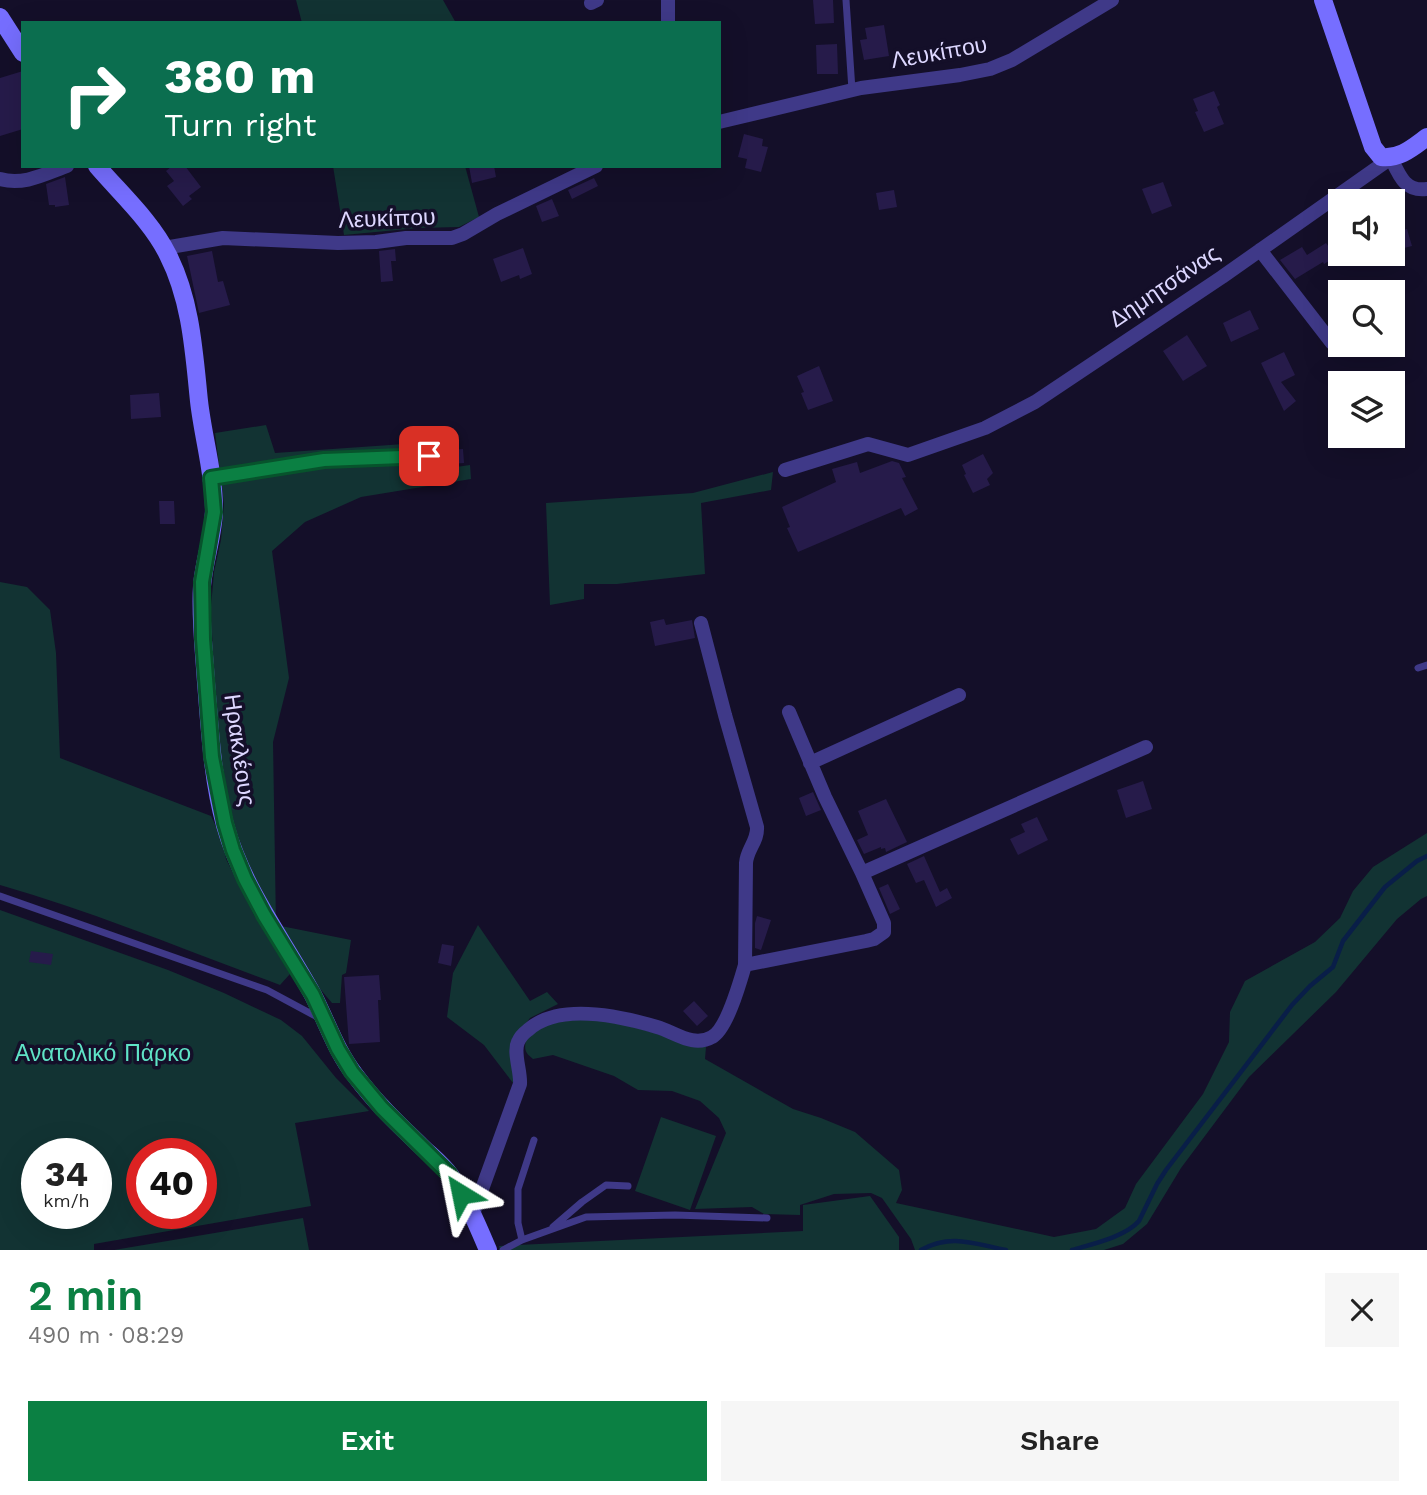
<!DOCTYPE html>
<meta charset="utf-8">
<style>
:root{--surface:#fff;--page:#f6f6f6;--text:#222;--muted:#767676;--accent:#0b8043}
body{margin:0;font-family:"Work Sans",sans-serif;background:var(--page);color:var(--text);height:100vh;display:flex;flex-direction:column;font-size:26px;white-space:nowrap}
*{box-sizing:border-box;margin:0}
p{font-size:23px;color:var(--muted)}
.icon{flex:none;width:38px;height:38px;fill:none;stroke:currentColor;stroke-width:2;stroke-linecap:round;stroke-linejoin:round}
.map{position:relative;height:1250px;overflow:hidden}
.drawer{display:flex;flex-direction:column;background:var(--surface);flex:1}
.drawer>*{flex:none}
.hud{position:absolute;left:21px;top:21px;width:700px;height:147px;border-radius:0px;box-shadow:0 7px 28px #0002;background:#0b6e4f;color:#fff;overflow:hidden}
.fabs{position:absolute;left:1328px;top:189px;display:grid;gap:14px}
.fabs a{display:grid;place-items:center;width:77px;height:77px;border-radius:0px;background:var(--surface);box-shadow:0 7px 28px #0002;font-size:35px}
.speed{position:absolute;left:21px;top:1138px;display:flex;gap:14px;font-size:35px;font-weight:700;text-align:center}
.speed>*{display:grid;place-content:center;width:91px;height:91px;border-radius:50%;background:var(--surface);box-shadow:0 7px 28px #0002;line-height:1}
.speed small{font-size:18px;font-weight:400}
.speed .limit{border:10px solid #d22;background:#fff;color:#111}
.pin{position:absolute;display:grid;place-items:center;width:60px;height:60px;color:#fff;margin:-30px;border-radius:14px;box-shadow:0 4px 10px #0006}
.me{position:absolute;width:77px;margin:-38px;rotate:325deg;stroke-linejoin:round;filter:drop-shadow(0 0 5px #0008)}
.turn{display:flex;align-items:center;gap:24px;height:147px;padding:0 28px;font-size:32px}
.turn .icon{width:91px;height:91px;stroke-width:2.5}
.turn b{display:block;font-size:49px;line-height:60px}
.round{display:grid;place-items:center;flex:none;width:74px;height:74px;border-radius:0px;background:var(--page)}
.overview{display:flex;align-items:center;justify-content:space-between;height:119px;padding:0 28px}
h1{font-size:42px;font-weight:600;line-height:52px;color:var(--accent)}
.primary-button{display:flex;gap:14px;margin-top:auto;padding:14px 28px}
.primary-button a{flex:1;height:80px;border-radius:0px;background:var(--accent);color:#fff;font-size:28px;font-weight:600;line-height:80px;text-align:center}
.primary-button a+a{background:var(--page);color:var(--text)}
.map>svg:first-child{display:block}
.green{fill:#123333;fill-rule:evenodd}
.lines{fill:none;stroke-linecap:round;stroke-linejoin:round}
.stream{stroke:#091e48;stroke-width:4.5}
.building{fill:#261b4a}
.lane{stroke:#3f3988;stroke-width:7}
.street{stroke:#3f3988;stroke-width:14}
.secondary{stroke:#766eff;stroke-width:18}
.route-casing{stroke:#07532c;stroke-width:18}
.route{stroke:#0b8043;stroke-width:12}
.labels{text-anchor:middle;stroke-width:7;stroke-linejoin:round;paint-order:stroke}
.street-label{font-size:23px;fill:#ddd7ff;stroke:#140f29}
.park-label{font-size:23px;fill:#5fe3c6;stroke:#140f29}
</style>
<div class="map">
<svg width="1427" height="1250" viewBox="0 0 1427 1250">
<rect width="100%" height="100%" fill="#140f29"/>
<path class="green" d="M296 0H443L456 23H302Z
M333 166H465L479 217 459 227 418 228 344 235Z
M266 425 275 453 433 442 435 470 470 465 471 479 361 497 305 522 272 551 289 678 273 742 276 925 351 940 346 973 342 975 340 1003H332L304 970 276 926 254 882 226 801 219 770 215 709 211 607 214 572 221 540 224 504 215 433Z
M773 472 771 490 701 503 705 574 617 584H584V599L550 605 546 503 693 493Z
M0 582 27 587 50 610 56 653 60 758 211 816 223 841 226 859 254 915 290 974 280 985C187 951 95 912 0 885Z
M1427 833V896L1421 899 1397 919 1336 992 1249 1077 1181 1168 1147 1224 1123 1244 1104 1250H915L911 1239 882 1198 871 1193 834 1194 800 1205V1215L764 1214 752 1207 695 1209 726 1133 719 1118 700 1101 672 1091 638 1090 614 1076 553 1055 533 1059C525 1053 524 1049 526 1040L551 1019H603L706 1047 705 1059 793 1109 821 1118 855 1132 899 1170 902 1190 896 1203 1054 1237 1096 1229 1125 1208 1136 1184 1203 1094 1229 1042 1230 1012 1245 981 1315 942 1340 918 1353 891 1373 867Z
M0 910 168 970 224 993 281 1020 302 1036 336 1078 369 1111 295 1123 311 1206 94 1244V1250H0ZM37 1153H96V1213H37ZM142 1153H201V1213H142Z
M478 925 530 1001 547 992 558 1004 530 1018 516 1037 513 1083 484 1045 447 1017 453 973Z
M661 1117 716 1136 690 1210 635 1191Z
M870 1196 899 1237V1250H500L499 1246 803 1231V1205Z
M303 1218 309 1250H114Z"/>
<g class="lines">
<path class="stream" d="M921 1250C951 1233 975 1244 1006 1250
M1072 1250C1092 1244 1125 1237 1139 1221L1157 1184 1166 1170 1292 1005 1310 986 1333 967 1343 941 1385 887 1417 861 1427 856"/>
</g>
<path class="building" d="M813 0H833L834 23 815 24Z
M884 25 889 56 864 60 860 40 867 39 865 28Z
M837 44 838 74H817L816 45Z
M23 71V129L0 136V78Z
M1214 91 1220 105 1217 107 1224 124 1204 132 1195 112 1198 111 1193 99Z
M744 134 763 139 762 146 768 147 761 172 745 168 747 159 738 157Z
M172 166H185L201 187 189 196 192 199 183 206 167 186 174 181 166 171Z
M469 166H494L496 177 472 183Z
M65 177 69 205 55 207V205H49L46 184Z
M594 178 598 186 572 199 568 190Z
M1163 182 1172 206 1152 214 1142 189Z
M894 190 897 207 879 210 876 193Z
M552 199 559 216 542 222 536 206Z
M1407 229 1412 246 1396 250 1393 233Z
M1326 243 1336 257 1324 264 1323 262 1295 279 1280 260 1302 247 1307 255Z
M523 248 532 274 520 279 519 275 501 282 493 259Z
M395 249 396 261H391L393 281 381 282 379 251Z
M212 251 218 282 223 281 230 305 199 313 187 256Z
M1250 310 1259 329 1231 342 1223 323Z
M1187 335 1207 366 1183 381 1163 351Z
M1284 352 1295 375 1281 382 1296 401 1284 411 1261 363Z
M819 366 833 401 808 410 801 393 804 392 797 376Z
M159 393 161 417 131 419 130 395Z
M463 449 464 463 437 465 436 451Z
M983 454 993 473 987 479 990 485 973 493 964 475 966 474 962 465Z
M892 461 899 463 906 477 902 478 918 509 905 516 901 508 798 552 787 528 790 527 782 507 836 482 832 469 857 462 860 473Z
M159 501H174L175 524H160Z
M664 619 666 625 692 620 695 638 655 646 650 622Z
M1143 781 1152 809 1126 818 1117 790Z
M813 792 821 810 806 816 799 798Z
M886 799 907 842 886 852 885 848 881 849V847L864 854 857 840 868 835 858 811Z
M1037 817 1048 840 1018 855 1010 839 1025 832 1021 824Z
M924 856 940 892 947 888 952 898 936 907 924 880 916 883 907 864Z
M888 884 900 909 890 914 879 888Z
M757 916 771 920 761 950 755 948V923Z
M442 944 454 946 451 966 438 963Z
M31 951 53 954 51 965 29 962Z
M379 975 381 1000H378L380 1042 349 1044 344 977Z
M694 1001 708 1016 697 1026 683 1011Z"/>
<g class="lines">
<path class="lane" d="M846 0 852 90
M211 478 324 460 429 456
M1418 668 1427 665
M0 896 267 990 321 1019
M553 1227 582 1202 606 1185 628 1186
M522 1240 518 1223V1189L534 1140
M503 1250 522 1240 586 1217 675 1215 767 1218"/>
<path class="street" d="M591 3 597 0
M668 23V0
M719 122 861 88 960 75 990 69 1012 60 1112 0
M0 179C23 186 45 174 67 166
M164 248 223 238 338 243 376 242 406 238H452L463 234 497 214 596 166
M1260 250 1332 343
M785 470 868 444 908 455 985 428 1035 402 1222 277 1391 158C1399 175 1405 192 1427 189
M701 623 725 715 757 827C758 841 747 849 746 863L745 965
M789 712 825 797 862 873
M810 763 959 695
M473 1214 520 1084C521 1072 513 1052 518 1042 520 1037 524 1033 528 1030 559 1002 620 1016 657 1027 675 1032 693 1048 712 1037 727 1029 740 982 745 965L866 941 874 939 884 932V923L862 873 1146 747"/>
<path class="secondary" d="M1323 0 1373 147 1381 157C1400 159 1412 148 1427 137
M0 17 23 53
M97 166C121 194 152 222 168 255 191 300 194 352 199 401 203 437 214 473 214 509 214 534 204 560 202 586 200 618 204 650 206 682 210 730 212 778 225 825 243 889 282 938 313 995 327 1022 336 1051 355 1075 374 1101 397 1123 420 1145 430 1155 442 1164 450 1175 466 1198 477 1224 488 1250"/>
</g>
<g class="lines">
<defs>
<path id="route" d="M429 456 324 460 211 478 214 512 202 582 203 639 212 757 225 823 233 850 245 879 264 915 313 995 338 1049 352 1072 382 1108 449 1174 461 1194"/>
</defs>
<use href="#route" class="route-casing"/>
<use href="#route" class="route"/>
</g>
<g class="labels">
<g class="street-label">
<text transform="translate(939 52) rotate(-10)" y="8">Λευκίπου</text>
<text transform="translate(387 218) rotate(-2)" y="8">Λευκίπου</text>
<text transform="translate(1164 286) rotate(-34)" y="8">Δημητσάνας</text>
<text transform="translate(240 750) rotate(82)" y="8">Ηρακλέους</text>
</g>
<g class="park-label">
<text x="103" y="1061">Ανατολικό Πάρκο</text>
</g>
</g>
</svg>
<div class="fabs">
<a><svg class="icon" aria-label="sound" viewBox="0 0 24 24"><path d="M4 9h4l5-4v14l-5-4H4zM17 9q2 3 0 6"/></svg></a>
<a><svg class="icon" aria-label="search" viewBox="0 0 24 24"><circle cx="10" cy="10" r="6"/><path d="M15 15l6 6"/></svg></a>
<a><svg class="icon" aria-label="layers" viewBox="0 0 24 24"><path d="M12 4l9 5-9 5-9-5zM3 14l9 5 9-5"/></svg></a>
</div>
<div class="speed"><div>34<small>km/h</small></div><div class="limit">40</div></div>
<div class="pin" style="left:429px;top:456px;background:#d93025"><svg class="icon" aria-label="arrive" viewBox="0 0 24 24"><path d="M6 21V4h12l-3 4 3 4H6"/></svg></div>
<svg class="me" style="left:461px;top:1194px" viewBox="-20 -20 40 40"><path d="M0-17L14 15 0 8-14 15z" fill="#0b8043" stroke="#fff" stroke-width="4"/></svg>
<div class="hud">
<div class="turn"><svg class="icon" aria-label="right" viewBox="0 0 24 24"><path d="M7 20v-9h11M14 6l5 5-5 5"/></svg><div><b>380 m</b>Turn right</div></div>
</div>
</div>
<section class="drawer">
<div class="overview"><div><h1>2 min</h1><p>490 m · 08:29</p></div><a class="round"><svg class="icon" aria-label="close" viewBox="0 0 24 24"><path d="M6 6l12 12M18 6L6 18"/></svg></a></div>
<div class="primary-button"><a>Exit</a><a>Share</a></div>
</section>
